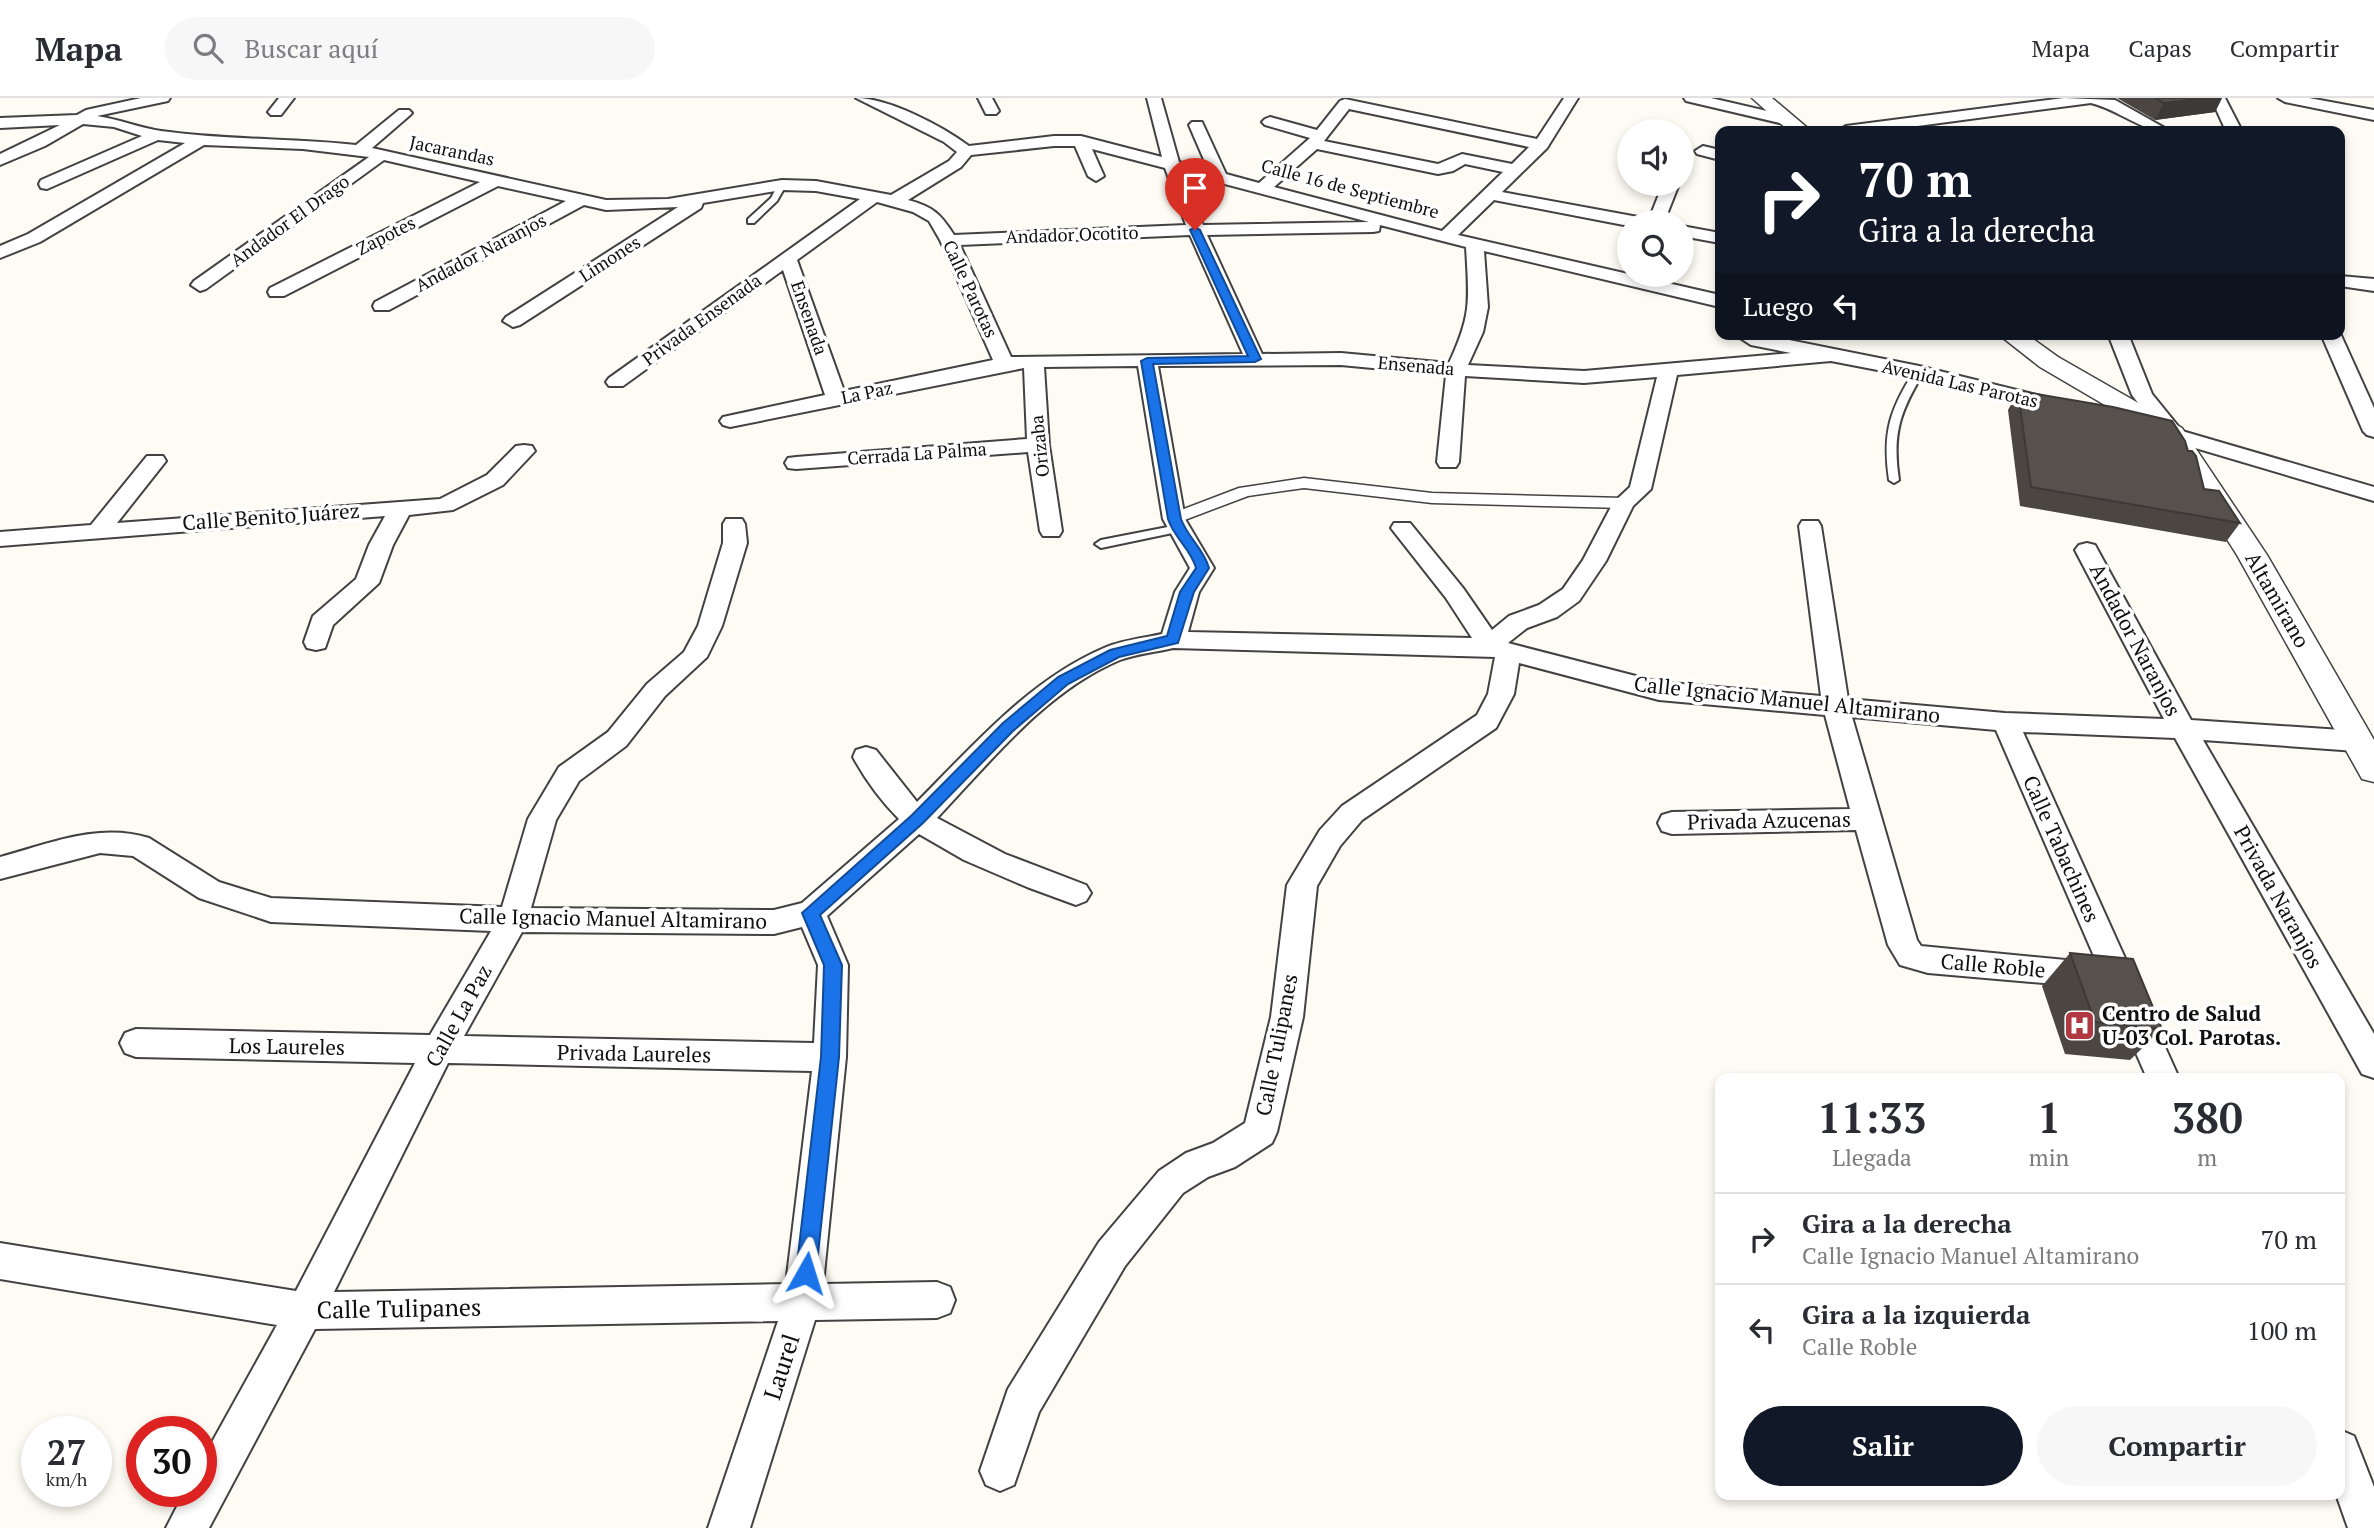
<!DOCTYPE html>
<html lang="es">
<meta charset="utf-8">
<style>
:root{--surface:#fff;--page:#f7f7f7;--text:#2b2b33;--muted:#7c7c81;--line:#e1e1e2;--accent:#111827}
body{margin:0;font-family:"PT Serif",serif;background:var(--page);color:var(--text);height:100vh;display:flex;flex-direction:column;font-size:26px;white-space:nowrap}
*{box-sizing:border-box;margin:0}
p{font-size:23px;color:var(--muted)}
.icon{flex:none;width:38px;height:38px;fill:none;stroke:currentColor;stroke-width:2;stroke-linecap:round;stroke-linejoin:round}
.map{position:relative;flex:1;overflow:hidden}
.side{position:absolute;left:1715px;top:975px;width:630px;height:427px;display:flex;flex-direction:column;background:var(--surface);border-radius:14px;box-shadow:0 4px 10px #0003}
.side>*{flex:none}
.guide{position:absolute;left:1715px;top:28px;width:630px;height:214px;border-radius:14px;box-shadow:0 4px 10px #0003;background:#111827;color:#fff;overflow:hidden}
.fabs{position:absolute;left:1617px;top:21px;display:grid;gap:14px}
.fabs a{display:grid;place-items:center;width:77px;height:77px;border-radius:50%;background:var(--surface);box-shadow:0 4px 10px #0003;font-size:35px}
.speed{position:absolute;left:21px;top:1318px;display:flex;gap:14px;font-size:35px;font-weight:700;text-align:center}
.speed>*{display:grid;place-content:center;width:91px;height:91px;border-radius:50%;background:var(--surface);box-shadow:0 4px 10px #0003;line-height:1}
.speed small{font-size:18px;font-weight:400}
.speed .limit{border:10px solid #d22;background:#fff;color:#111}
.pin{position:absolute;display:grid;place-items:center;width:60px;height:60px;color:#fff;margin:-72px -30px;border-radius:50% 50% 50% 0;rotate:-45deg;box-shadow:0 0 7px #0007}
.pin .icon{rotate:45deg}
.me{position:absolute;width:77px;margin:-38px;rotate:6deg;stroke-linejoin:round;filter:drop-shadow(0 0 5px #0008)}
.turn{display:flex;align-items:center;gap:24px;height:147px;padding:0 28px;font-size:32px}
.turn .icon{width:91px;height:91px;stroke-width:2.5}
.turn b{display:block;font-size:49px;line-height:60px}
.then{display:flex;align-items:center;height:66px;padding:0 28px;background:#0003;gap:14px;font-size:26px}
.eta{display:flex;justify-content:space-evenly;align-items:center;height:119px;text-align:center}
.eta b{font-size:42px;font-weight:700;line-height:49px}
.cta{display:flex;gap:14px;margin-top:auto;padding:14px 28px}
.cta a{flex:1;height:80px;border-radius:42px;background:var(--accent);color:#fff;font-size:28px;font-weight:700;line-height:80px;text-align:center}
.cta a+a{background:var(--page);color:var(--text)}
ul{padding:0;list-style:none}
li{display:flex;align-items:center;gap:21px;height:91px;padding:0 28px;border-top:2px solid var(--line)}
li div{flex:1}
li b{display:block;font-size:26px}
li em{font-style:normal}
header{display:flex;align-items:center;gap:42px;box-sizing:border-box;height:98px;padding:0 35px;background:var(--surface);border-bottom:2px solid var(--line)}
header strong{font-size:33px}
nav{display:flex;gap:38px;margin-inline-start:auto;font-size:24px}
.search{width:490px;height:63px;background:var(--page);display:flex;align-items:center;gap:18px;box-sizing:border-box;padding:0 24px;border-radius:38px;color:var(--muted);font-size:26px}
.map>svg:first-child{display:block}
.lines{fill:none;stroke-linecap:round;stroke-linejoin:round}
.service-casing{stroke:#424242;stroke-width:4}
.pedestrian-casing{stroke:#424242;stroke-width:3}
.minor-casing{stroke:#424242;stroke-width:4}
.tertiary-casing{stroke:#424242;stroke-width:3}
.service{fill:#fff;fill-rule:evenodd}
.pedestrian{fill:#fff;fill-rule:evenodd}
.minor{fill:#fff;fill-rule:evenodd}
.tertiary{fill:#fff;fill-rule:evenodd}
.wall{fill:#4b4642}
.shaded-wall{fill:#3d3936}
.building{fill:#57514d;stroke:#3d3936;stroke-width:2}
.route{fill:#1a73e8;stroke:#114b97;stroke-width:2}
.labels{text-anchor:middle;stroke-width:7;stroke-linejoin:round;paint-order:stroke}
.far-street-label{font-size:18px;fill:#0f0f0f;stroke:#fff}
.street-label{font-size:21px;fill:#0f0f0f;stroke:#fff}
.poi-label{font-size:21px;font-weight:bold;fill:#0f0f0f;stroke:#fff;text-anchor:start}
.near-street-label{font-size:24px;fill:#0f0f0f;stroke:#fff}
</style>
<header>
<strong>Mapa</strong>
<div class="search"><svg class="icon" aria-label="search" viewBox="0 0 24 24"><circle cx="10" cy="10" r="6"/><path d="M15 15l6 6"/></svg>Buscar aquí</div>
<nav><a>Mapa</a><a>Capas</a><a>Compartir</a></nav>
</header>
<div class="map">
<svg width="2374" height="1430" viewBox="0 0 2374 1430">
<rect width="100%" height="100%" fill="#fdfbf3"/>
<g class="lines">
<defs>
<path id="service" d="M779 85 786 87 777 103 754 125H748V121L771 100Z
M1919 271 1924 274C1900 313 1892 336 1899 382L1894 385 1889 382C1882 335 1890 311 1915 272Z
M1178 427 1182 429V433L1101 450 1095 446 1101 442Z"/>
<path id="pedestrian" d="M1304 380 1432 395 1624 400 1632 405 1624 410 1432 405 1304 390 1248 398 1174 426 1166 421 1168 417 1239 390Z"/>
<path id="minor" d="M141 0H170L168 3 97 18C119 21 139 30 161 33 225 42 291 40 356 47L399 12H409L412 15 409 18 372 50 606 102 668 101 782 82 816 83 891 97 949 63 957 54 944 44 856 0C889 0 942 28 969 48L1054 38H1081L1162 59 1147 0H1161L1179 64 1208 71 1189 27 1192 24H1202L1226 76 1259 85 1310 40 1265 27 1262 24 1265 21 1270 19 1317 32 1340 3 1345 1 1537 41 1564 0H1578L1547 50 1502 94 1638 119 1646 124H1629V128L1494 102 1458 137 1720 197V209L1484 153 1488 209 1483 234 1468 267 1584 273 1791 255 1751 247 1734 236H1759L1919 268 2061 303 2064 307 2061 311 2054 313 1919 280 1831 263 1677 277 1651 391 1633 408 1606 463 1579 503 1557 519 1527 530 1508 545 1659 584 1821 598 1799 428 1802 423H1818L1821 428 1848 601 2005 615 2164 621 2075 452 2079 447 2087 445 2095 447 2191 622 2356 633 2365 636 2369 643 2365 650 2356 653 2203 642 2374 936V980L2362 976 2175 640 2023 634 2179 980H2147L2103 880 2101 885 2090 889 1928 875 1900 867 1888 847 1856 732 1672 736 1662 733 1658 725 1662 717 1672 714 1850 711 1825 617 1659 602 1519 565 1514 596 1496 630 1362 722 1340 748 1317 788 1303 919 1277 1034 1272 1045 1235 1069 1208 1079 1183 1095 1125 1168 1039 1314 1014 1387 1000 1393 986 1387 980 1373 1008 1291 1099 1144 1159 1073 1186 1055 1213 1045 1245 1025 1271 919 1287 787 1320 732 1342 708 1477 617 1488 596 1495 559 1173 550C1156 554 1136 556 1120 562 1046 593 991 663 937 720L1005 756 1086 787 1091 795 1086 803 1076 807 1027 789 964 762 919 736 827 818 848 867 846 959 823 1186 937 1184 950 1189 955 1202 950 1215 937 1220 815 1222 750 1430H708L778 1223 315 1231 209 1430H166L185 1393H201V1364L277 1227 0 1181V1145L296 1193 415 965 136 959 125 955 120 945 125 935 136 931 430 937 491 833 271 824 199 800 133 758 100 755 0 781V759C48 746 99 724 149 740L219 784 271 800 502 809 528 721 559 669 608 634 647 586 684 554 698 528 723 445V426L726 421H742L745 426 747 445 722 528 707 559 665 598 626 648 579 683 556 722 531 810 774 812 802 805 899 721C881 703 865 681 853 659L856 652 866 649 876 652 917 704C973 648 1029 582 1104 550 1122 542 1144 540 1162 536L1175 494 1190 470 1163 421 1138 268 1044 269 1049 347 1062 433 1059 438H1043L1040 433 1028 354 796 371 788 370 785 365 788 360 796 359 1027 341 1024 270 730 329 723 327 720 323 723 319 825 297 783 172 623 288H609L606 284 609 280 860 101 816 93 782 92 703 105 701 110 520 227 513 229 503 223 506 219 678 109 606 112 584 107 389 212H375L373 208 375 204 566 103 498 88 284 198H270L268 194 270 190 480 84 384 62 206 191 200 193 191 187 194 183 369 59 303 51 204 47 40 144 0 160V148L28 136 185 45 158 42 47 91 41 90 39 86 41 82 142 38 114 29 83 26 45 48 0 67V56L60 27 0 30V20L77 17 86 12ZM1349 11 1529 49 1512 66 1462 56 1438 66 1324 43ZM1054 48H1075L1088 78 1096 83 1104 78 1092 51 1165 70 1186 127 954 137C940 115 933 109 908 102L961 69 971 57ZM1317 51 1438 76 1453 73 1465 66 1503 74 1442 133 1274 89ZM1183 75 1369 124 1203 127ZM877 104 913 114 929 123 940 142 993 262 844 293 797 162ZM1380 127 1466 149C1469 202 1472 216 1449 265L1341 255 1262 256 1207 137 1373 134 1379 133ZM1190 137 1243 256 1011 259 960 147ZM1341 267 1446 277 1437 364 1440 369H1456L1459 364 1465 278 1584 285 1657 279 1630 389 1613 405 1583 462 1563 491 1539 507 1509 518 1492 532 1463 490 1410 425H1394L1391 430 1446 500 1472 540 1188 534 1199 494 1214 470 1185 421 1158 268ZM1852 619 1996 632 2097 865 1921 848 1917 842ZM802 829 818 867 814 945 464 938 522 834 774 836ZM448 965 812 973 786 1186 334 1194Z
M279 0H294L281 17H271L268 14Z
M978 0H992L999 13 996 16H986Z
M1684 0H1711L1793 19 1796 22 1788 27 1686 3Z
M2064 0 2115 2 2170 33C2140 34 2120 12 2091 5L1880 33H1838L1846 28Z
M2211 0H2225L2242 33H2226Z
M2278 0H2309L2374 12V22L2285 4Z
M1703 48 1720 52V62L1697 56 1695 53Z
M1663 86H1679L1664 124H1648Z
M1682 128 1720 135V145L1682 138Z
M2340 178 2374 181V193L2340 188Z
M2340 235 2374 310V339L2367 337 2363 333 2321 236Z
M2108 236H2128L2152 296 2182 333 2374 389V403L2148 336 2144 332 2148 328 2154 326 2132 297Z
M524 347 532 348 535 353 503 387 453 412 409 417 393 447 379 485 333 527 325 550 316 552 307 550 304 544 313 518 356 481 369 447 385 418 0 448V434L91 427 147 358H163L166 363 117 425 440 401 487 377 516 348Z
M2340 1332 2354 1338 2374 1389V1430H2348L2336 1396H2340Z"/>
<path id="tertiary" d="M1752 0H1772L1811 33H1789Z
M1998 236H2026L2058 259 2182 330 2267 457 2374 642V684L2362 681 2237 457 2163 341 2040 269Z"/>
</defs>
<use href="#service" class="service-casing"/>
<use href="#pedestrian" class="pedestrian-casing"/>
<use href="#minor" class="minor-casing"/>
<use href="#tertiary" class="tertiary-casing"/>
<use href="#service" class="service"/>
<use href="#pedestrian" class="pedestrian"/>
<use href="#minor" class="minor"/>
<use href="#tertiary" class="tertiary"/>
</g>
<path class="wall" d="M2117 0H2222L2215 14 2155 22Z
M2018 293 2188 353 2204 391 2240 425 2226 444 2020 408 2008 312Z
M2070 855 2162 931 2130 962 2065 956 2042 888Z"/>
<path class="shaded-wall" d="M2206 0H2222L2215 14 2155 22 2164 5Z"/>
<path class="building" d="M2154 0H2206L2164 5Z
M2018 293 2113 309 2172 323 2185 343 2188 353H2192L2196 358 2204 391 2219 393 2240 425 2031 389Z
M2070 855 2133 861 2162 931 2095 924Z"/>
<path class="route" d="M1195 129 1200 132 1261 261 1255 264 1153 266 1181 421C1188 440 1204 451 1209 470L1194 494 1178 545 1119 559 1068 586 1013 633 923 725 820 817 842 867 839 959 816 1175 813 1183 806 1186 799 1183 796 1175 821 959 824 867 802 815 912 717 1003 625 1058 579 1110 552 1167 538 1180 494 1196 470C1191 451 1174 440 1168 421L1141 263 1147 260 1248 258 1190 132Z"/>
<defs>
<symbol id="hospital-square" viewBox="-11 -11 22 22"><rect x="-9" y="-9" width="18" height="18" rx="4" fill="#af3841" stroke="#fff"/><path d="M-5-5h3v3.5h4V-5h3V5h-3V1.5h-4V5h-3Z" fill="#fff"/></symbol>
</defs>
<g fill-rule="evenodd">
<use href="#hospital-square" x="2062" y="910" width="35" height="35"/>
</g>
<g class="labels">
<g class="far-street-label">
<text transform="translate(452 53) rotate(12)" y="6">Jacarandas</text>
<text transform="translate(1350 91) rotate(15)" y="6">Calle 16 de Septiembre</text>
<text transform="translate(290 123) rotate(-36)" y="6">Andador El Drago</text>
<text transform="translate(1072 137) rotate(-2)" y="6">Andador Ocotito</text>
<text transform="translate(386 138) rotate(-27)" y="6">Zapotes</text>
<text transform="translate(481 155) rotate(-28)" y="6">Andador Naranjos</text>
<text transform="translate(610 161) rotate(-33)" y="6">Limones</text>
<text transform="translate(970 191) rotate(65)" y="6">Calle Parotas</text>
<text transform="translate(809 220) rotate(71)" y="6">Ensenada</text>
<text transform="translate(702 222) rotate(-36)" y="6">Privada Ensenada</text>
<text transform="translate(1416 268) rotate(5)" y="6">Ensenada</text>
<text transform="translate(1960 286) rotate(13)" y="6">Avenida Las Parotas</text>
<text transform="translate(867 295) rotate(-12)" y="6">La Paz</text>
<text transform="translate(1040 348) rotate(-96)" y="6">Orizaba</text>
<text transform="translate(917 356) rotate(-4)" y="6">Cerrada La Palma</text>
</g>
<g class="street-label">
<text transform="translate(271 419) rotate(-4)" y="7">Calle Benito Juárez</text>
<text transform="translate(2277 502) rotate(60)" y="7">Altamirano</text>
<text transform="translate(2135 542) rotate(62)" y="7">Andador Naranjos</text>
<text transform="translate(1787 602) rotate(6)" y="7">Calle Ignacio Manuel Altamirano</text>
<text transform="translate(1769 723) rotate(-1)" y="7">Privada Azucenas</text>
<text transform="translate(2061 751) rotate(66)" y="7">Calle Tabachines</text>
<text transform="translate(2278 799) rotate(61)" y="7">Privada Naranjos</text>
<text transform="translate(613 821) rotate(1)" y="7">Calle Ignacio Manuel Altamirano</text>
<text transform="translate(1993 868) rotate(5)" y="7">Calle Roble</text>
<text transform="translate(459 918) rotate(-61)" y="7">Calle La Paz</text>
<text transform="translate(1277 947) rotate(-79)" y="7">Calle Tulipanes</text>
<text transform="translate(287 949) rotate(1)" y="7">Los Laureles</text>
<text transform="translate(634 956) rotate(1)" y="7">Privada Laureles</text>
</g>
<g class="poi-label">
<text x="2102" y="923">Centro de Salud<tspan x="2102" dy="24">U-03 Col. Parotas.</tspan></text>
</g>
<g class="near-street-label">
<text transform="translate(399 1211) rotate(-1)" y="8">Calle Tulipanes</text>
<text transform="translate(782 1269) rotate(-72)" y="8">Laurel</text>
</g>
</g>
</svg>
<div class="fabs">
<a><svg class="icon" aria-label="sound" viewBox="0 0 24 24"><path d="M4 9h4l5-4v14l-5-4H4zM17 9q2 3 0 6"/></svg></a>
<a><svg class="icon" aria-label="search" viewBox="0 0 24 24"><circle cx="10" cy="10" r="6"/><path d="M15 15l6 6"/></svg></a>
</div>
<div class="speed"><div>27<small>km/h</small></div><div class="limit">30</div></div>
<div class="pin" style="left:1195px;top:132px;background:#d93025"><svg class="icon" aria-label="arrive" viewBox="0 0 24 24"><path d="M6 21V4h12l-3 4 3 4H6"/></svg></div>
<svg class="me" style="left:806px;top:1175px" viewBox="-20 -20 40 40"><path d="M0-17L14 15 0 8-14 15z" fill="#1a73e8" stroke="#fff" stroke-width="4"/></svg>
<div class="guide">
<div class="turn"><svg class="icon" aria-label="right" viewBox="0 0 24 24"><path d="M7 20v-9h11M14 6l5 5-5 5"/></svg><div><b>70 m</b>Gira a la derecha</div></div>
<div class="then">Luego<svg class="icon" aria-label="left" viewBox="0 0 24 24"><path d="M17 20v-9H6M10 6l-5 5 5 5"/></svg></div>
</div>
<section class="side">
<div class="eta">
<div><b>11:33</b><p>Llegada</p></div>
<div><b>1</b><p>min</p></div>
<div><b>380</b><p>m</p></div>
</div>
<ul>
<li><svg class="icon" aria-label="right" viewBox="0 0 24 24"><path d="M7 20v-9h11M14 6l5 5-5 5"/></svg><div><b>Gira a la derecha</b><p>Calle Ignacio Manuel Altamirano</p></div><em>70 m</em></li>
<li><svg class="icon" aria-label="left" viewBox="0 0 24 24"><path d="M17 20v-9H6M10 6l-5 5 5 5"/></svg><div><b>Gira a la izquierda</b><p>Calle Roble</p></div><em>100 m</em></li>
</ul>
<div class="cta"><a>Salir</a><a>Compartir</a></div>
</section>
</div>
